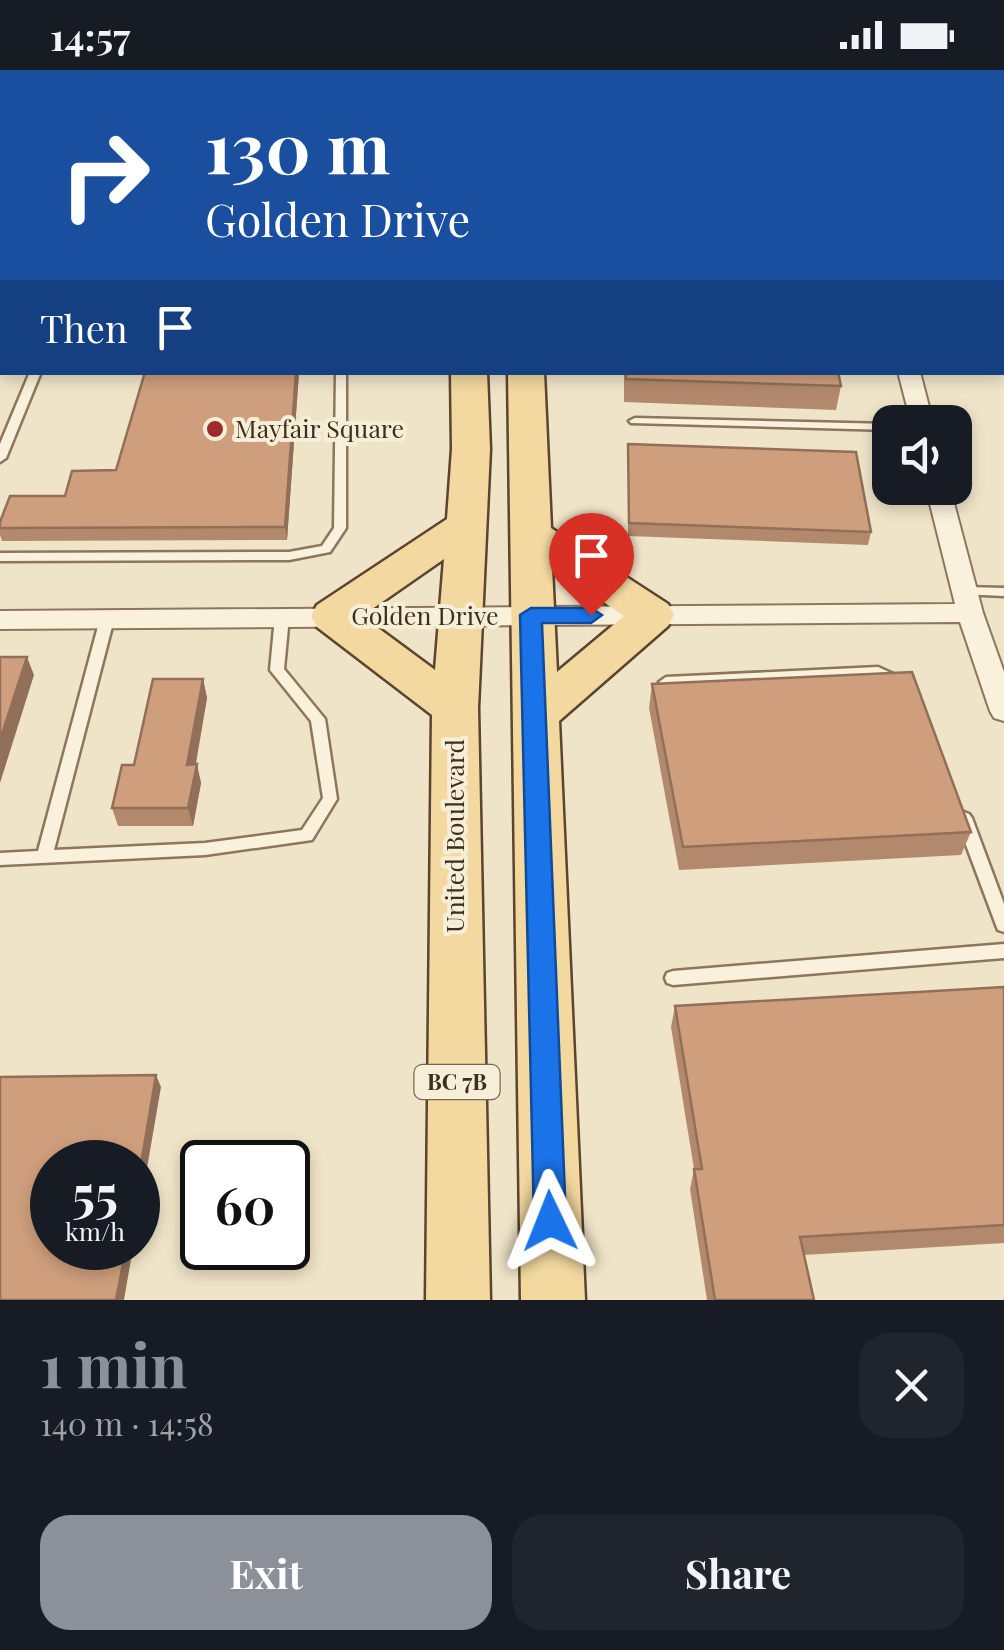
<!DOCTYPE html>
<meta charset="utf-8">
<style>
:root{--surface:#171b24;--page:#20242c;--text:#f1f3f6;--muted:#9ea1a6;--accent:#8c9099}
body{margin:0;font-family:"Playfair Display",serif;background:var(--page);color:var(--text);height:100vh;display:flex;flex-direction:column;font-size:38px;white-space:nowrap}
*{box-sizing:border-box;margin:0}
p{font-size:32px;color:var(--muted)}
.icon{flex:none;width:55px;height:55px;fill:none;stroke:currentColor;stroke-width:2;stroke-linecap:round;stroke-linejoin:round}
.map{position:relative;height:1230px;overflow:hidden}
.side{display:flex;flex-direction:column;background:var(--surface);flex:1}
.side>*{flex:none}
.banner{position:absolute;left:0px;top:0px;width:1005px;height:305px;box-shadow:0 5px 15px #0003;background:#1a4fa0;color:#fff;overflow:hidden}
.controls{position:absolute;left:872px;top:335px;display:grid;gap:20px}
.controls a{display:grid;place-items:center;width:100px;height:100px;border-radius:20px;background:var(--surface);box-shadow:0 5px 15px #0003;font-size:50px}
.speed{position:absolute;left:30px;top:1070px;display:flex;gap:20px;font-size:50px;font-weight:700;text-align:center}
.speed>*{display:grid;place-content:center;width:130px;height:130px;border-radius:50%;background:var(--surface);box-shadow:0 5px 15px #0003;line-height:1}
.speed small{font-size:25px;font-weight:400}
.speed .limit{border:5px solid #111;border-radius:15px;background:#fff;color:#111}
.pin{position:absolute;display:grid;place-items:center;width:85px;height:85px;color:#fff;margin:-102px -42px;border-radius:50% 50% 50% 0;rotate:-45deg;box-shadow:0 0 10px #0007}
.pin .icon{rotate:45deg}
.me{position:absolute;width:110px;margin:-55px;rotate:358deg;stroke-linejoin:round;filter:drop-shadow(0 0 8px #0008)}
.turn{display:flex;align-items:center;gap:35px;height:210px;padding:0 40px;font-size:45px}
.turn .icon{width:130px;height:130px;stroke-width:2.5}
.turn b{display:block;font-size:70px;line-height:85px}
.then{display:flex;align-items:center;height:95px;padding:0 40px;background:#0003;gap:20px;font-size:38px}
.round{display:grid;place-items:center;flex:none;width:105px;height:105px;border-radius:30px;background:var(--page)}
.summary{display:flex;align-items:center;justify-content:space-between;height:170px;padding:0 40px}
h1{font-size:60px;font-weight:700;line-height:75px;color:var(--accent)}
.cta{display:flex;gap:20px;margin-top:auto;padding:20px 40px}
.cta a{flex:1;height:115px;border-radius:30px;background:var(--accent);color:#fff;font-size:40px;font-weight:700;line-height:115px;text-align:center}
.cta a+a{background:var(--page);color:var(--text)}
.status{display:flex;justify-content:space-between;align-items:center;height:70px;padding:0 50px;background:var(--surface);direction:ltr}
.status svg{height:28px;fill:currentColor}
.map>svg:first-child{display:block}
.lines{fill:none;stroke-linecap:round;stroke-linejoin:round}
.lane-casing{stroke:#8d765c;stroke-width:5}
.street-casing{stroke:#8d765c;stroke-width:4}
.primary-casing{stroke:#5b4430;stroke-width:5}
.lane{fill:#faf1dc;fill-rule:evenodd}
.street{fill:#faf1dc;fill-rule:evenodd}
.primary{fill:#f3d9a0;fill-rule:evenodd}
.wall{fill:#b2896c}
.shaded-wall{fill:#916f58}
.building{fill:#cf9f7d;stroke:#916f58;stroke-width:2.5}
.route{fill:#1a73e8;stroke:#114b97;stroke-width:2.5}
.poi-dot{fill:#9e2a2b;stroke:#f7eed8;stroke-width:4}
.labels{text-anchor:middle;stroke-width:8;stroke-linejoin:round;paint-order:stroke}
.shield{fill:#f7eed8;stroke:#756857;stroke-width:2.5}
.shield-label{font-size:22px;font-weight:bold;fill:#3d2e20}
.poi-label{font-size:25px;fill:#3d2e20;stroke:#f7eed8;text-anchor:start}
.street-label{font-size:25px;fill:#3d2e20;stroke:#f7eed8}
</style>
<div class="status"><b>14:57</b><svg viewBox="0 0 49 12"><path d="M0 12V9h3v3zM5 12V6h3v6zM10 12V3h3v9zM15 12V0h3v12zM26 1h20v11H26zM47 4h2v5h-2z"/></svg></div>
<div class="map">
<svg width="1004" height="1230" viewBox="0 0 1004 1230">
<rect width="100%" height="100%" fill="#f0e4c8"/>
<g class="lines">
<defs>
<path id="lane" d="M0 214H2V224L0 225Z
M30 302H41L6 388 0 392V374Z
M336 302H346V458L330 482 289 490 0 491V483L289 482 322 476 334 458Z
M635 348 890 354V360L631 353 629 351Z
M965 517 1004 518V526L960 524 959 521 960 518Z
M282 542 289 547 284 599 325 649 337 729 312 770 205 785 0 795V783L38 781 100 549 107 544 114 549 54 780 205 773 302 760 323 728 311 651 270 600 275 547Z
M878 597 902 608 904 612 902 616H892L876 607 666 617 659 612 666 607Z
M964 742 969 744 972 748 1004 834V862L998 860 996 855 956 748 959 744Z
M1004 874V888L673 915 667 913 665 908 667 903 673 901Z"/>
<path id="street" d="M898 302H920L933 352H911Z
M926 418H950L983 543 1004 602V651L994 648 990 641 960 552 0 559V541L955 534Z"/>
<path id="primary" d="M376 0H405L406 2H378Z
M432 0H459L460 2H434Z
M451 302H487L490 379 478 638 490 1230H426L432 645 317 557 311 546 317 535 447 449 452 379ZM444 489 435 600 362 546Z
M508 302H544L551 458 668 534 674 545 668 556 559 651 585 1230H521ZM552 497 624 546 557 602Z"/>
</defs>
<use href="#lane" class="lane-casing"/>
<use href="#street" class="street-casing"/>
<use href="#primary" class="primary-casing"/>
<use href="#lane" class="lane"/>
<use href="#street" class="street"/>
<use href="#primary" class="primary"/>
</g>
<path class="wall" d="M868 0H1004V111H1002V2H869Z
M1002 130H1004V195H1002Z
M123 302H318L299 303 287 470 2 471 0 465V452L65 426 116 400 145 304H123Z
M624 302H838L841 316 836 340 624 332Z
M628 374 871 462 868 475 628 466Z
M203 609 207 628 196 694 201 713 193 756H118L112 738 134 695Z
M652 614 971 762 961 785 679 800 649 638Z
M1004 917V1173L804 1185 814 1230H707L690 1119 694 1099 671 957 675 936Z"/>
<path class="shaded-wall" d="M296 302H299L287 470 285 457Z
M27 587 34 605 0 713V670Z
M203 609 207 628 192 713 187 695Z
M197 694 201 713 193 756 188 738Z
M156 1005 161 1017 138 1150V1112Z
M126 1178H133L124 1230H116Z"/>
<path class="building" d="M881 0H1004V89H1002V2H882Z
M2 71V185H0V72Z
M1002 130H1004V172H1002Z
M145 302H296L285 457 0 458V452L10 426H65L72 401 116 400Z
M626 302H838L841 316 626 309Z
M628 374 856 382 871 462 629 453Z
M0 587H27L0 670Z
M912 602 971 762 683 777 652 614Z
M153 609H203L187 695 197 694 188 738H112L122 695H134Z
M1004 917V1155L800 1167 814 1230H715L694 1099H702L675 936Z
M156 1005 138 1112V1092H52V1178H126L116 1230H0V1007Z"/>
<path class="route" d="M531 538H591L602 545 591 553H542L566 1151 561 1162 550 1167 539 1162 534 1151 520 545Z"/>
<circle class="poi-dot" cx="215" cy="359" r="10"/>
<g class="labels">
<rect class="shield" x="414.5" y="995" width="85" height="34" rx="8"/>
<g class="shield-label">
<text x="457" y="1020">BC 7B</text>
</g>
<g class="poi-label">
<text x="235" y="368">Mayfair Square</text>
</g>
<g class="street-label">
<text x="425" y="555">Golden Drive</text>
<text transform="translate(455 766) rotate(-90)" y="9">United Boulevard</text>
</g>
</g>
</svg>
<div class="controls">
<a><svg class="icon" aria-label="sound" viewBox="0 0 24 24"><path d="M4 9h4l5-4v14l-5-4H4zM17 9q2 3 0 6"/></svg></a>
</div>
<div class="speed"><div>55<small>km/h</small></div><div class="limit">60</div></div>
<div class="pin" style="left:591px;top:545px;background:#d93025"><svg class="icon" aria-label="arrive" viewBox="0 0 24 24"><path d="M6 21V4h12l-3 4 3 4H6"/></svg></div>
<svg class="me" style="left:550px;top:1151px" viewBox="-20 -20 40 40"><path d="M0-17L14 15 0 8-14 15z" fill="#1a73e8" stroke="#fff" stroke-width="4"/></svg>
<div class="banner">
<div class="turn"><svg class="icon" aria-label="right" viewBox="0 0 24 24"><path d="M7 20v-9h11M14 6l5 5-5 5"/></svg><div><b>130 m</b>Golden Drive</div></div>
<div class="then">Then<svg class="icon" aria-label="arrive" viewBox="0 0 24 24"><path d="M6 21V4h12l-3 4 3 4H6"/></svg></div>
</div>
</div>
<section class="side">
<div class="summary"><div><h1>1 min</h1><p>140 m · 14:58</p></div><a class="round"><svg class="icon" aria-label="close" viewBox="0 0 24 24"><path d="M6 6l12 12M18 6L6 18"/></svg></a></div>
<div class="cta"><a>Exit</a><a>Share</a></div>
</section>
